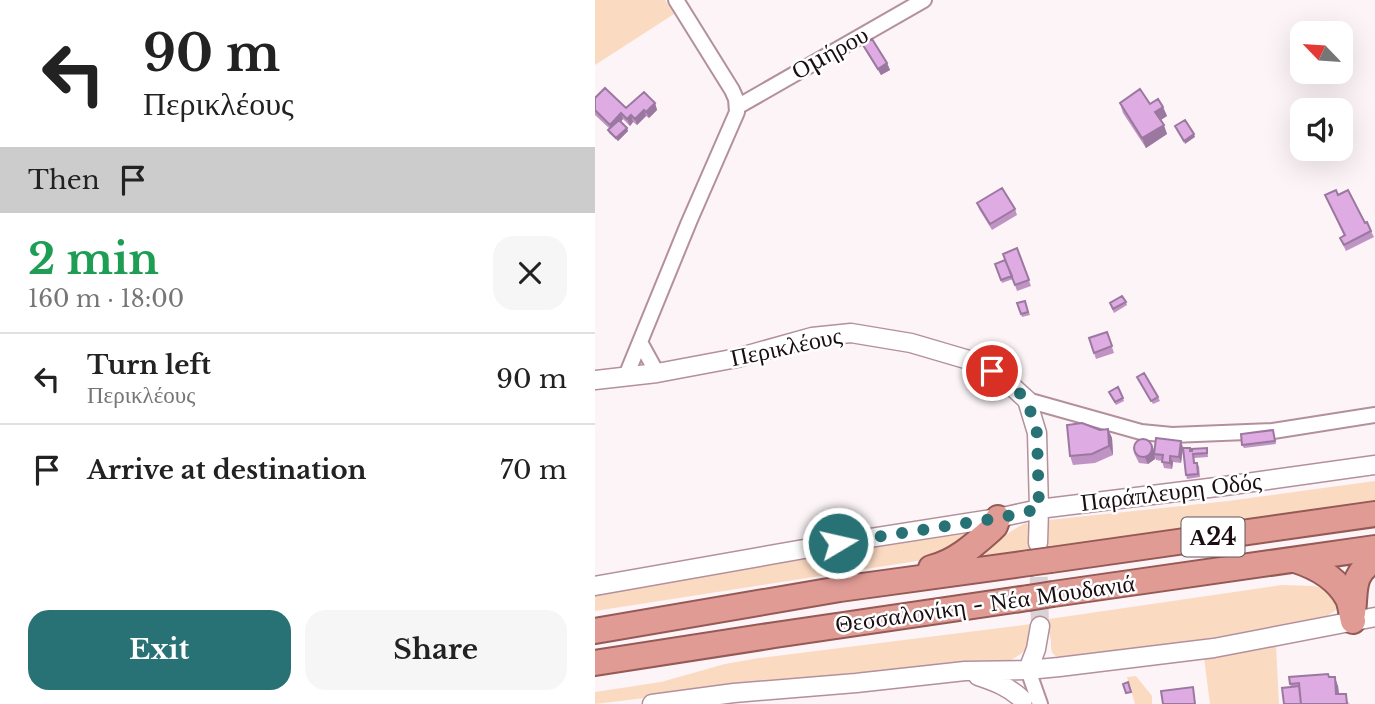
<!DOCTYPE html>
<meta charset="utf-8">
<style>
:root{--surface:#fff;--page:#f6f6f6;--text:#222;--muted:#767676;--line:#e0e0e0;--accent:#287276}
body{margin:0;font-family:"Libre Baskerville",serif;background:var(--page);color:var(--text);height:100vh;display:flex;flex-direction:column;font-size:26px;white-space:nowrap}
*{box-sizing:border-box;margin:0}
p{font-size:23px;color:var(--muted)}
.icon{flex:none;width:38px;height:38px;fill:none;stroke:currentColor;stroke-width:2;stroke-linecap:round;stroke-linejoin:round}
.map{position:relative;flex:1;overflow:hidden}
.sheet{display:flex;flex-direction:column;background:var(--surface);width:595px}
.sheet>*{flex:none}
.banner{background:#fff;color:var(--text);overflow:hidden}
.needle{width:46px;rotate:295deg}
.controls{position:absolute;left:695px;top:21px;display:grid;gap:14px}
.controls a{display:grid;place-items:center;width:63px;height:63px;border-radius:14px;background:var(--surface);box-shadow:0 7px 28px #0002;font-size:35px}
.pin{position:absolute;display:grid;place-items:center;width:60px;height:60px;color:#fff;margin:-30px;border:4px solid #fff;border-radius:50%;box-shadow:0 2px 7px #0007}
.me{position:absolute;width:77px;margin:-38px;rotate:81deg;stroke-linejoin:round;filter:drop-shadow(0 0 5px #0008)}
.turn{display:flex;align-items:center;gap:24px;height:147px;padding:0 28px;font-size:32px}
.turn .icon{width:91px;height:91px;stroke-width:2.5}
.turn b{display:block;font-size:49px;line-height:60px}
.then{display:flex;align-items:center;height:66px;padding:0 28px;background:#0003;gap:14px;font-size:26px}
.round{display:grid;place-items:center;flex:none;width:74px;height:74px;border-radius:21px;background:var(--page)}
.headline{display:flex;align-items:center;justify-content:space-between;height:119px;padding:0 28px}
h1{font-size:42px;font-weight:800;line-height:52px;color:#1e9e55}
.primary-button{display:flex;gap:14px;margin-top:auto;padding:14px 28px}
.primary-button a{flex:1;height:80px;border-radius:21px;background:var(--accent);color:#fff;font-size:28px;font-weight:800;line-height:80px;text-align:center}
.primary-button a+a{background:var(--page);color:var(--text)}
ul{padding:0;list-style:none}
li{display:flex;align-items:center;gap:21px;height:91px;padding:0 28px;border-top:2px solid var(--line)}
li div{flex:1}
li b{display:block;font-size:26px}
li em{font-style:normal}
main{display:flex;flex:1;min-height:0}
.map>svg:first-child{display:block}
.green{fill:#fbdac2}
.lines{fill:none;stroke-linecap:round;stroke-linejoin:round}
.tertiary-tunnel{stroke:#dad2d5;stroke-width:18;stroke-dasharray:18 9;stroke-linecap:butt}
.minor-casing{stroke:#b3909c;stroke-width:18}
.tertiary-casing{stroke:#b3909c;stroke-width:21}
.trunk-casing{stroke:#955956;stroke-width:28}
.minor{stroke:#fff;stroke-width:14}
.tertiary{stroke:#fff;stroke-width:18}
.trunk{stroke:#df9b94;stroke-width:24}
.trunk-bridge-casing{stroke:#955956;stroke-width:28;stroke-linecap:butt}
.trunk-bridge{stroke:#df9b94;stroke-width:24}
.wall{fill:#bf93c3}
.shaded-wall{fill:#9b789f}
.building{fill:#deabe3;stroke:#9b789f;stroke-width:2}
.route{stroke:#287276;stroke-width:12;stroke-dasharray:0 21.6}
.labels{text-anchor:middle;stroke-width:5;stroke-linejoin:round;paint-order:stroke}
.shield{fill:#fff;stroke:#5f565a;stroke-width:2}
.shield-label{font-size:23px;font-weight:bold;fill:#1b0e13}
.street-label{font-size:24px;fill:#1b0e13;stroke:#fff}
</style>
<main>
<section class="sheet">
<div class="banner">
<div class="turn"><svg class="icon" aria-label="left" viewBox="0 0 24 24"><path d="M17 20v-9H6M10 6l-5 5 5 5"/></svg><div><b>90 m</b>Περικλέους</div></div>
<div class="then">Then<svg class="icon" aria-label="arrive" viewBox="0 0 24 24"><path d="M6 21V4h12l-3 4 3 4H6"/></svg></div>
</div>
<div class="headline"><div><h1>2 min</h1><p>160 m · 18:00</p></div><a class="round"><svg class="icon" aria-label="close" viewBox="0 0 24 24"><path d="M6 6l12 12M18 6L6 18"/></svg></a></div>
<ul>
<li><svg class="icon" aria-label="left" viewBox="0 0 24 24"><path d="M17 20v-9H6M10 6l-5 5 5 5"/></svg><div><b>Turn left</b><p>Περικλέους</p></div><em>90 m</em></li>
<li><svg class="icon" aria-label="arrive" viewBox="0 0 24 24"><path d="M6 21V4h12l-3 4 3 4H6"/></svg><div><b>Arrive at destination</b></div><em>70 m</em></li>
</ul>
<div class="primary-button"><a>Exit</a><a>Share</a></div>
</section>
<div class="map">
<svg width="780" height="704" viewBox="0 0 780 704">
<rect width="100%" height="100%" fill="#fcf4f7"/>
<path class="green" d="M0 0H70L79 14 0 65Z
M780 481V501L626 522 453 550 454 520 633 501Z
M431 523C441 528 439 545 440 555L382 560C392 547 416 530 431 523Z
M388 527 348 557 0 611V592Z
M687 585 719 586 737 590 745 599 741 610 732 616C644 634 556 649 467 660 452 652 458 650 455 636 454 630 450 625 447 620Z
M436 624C434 645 436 649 416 660L246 674 0 704V692L66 682 130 664 164 658Z
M681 645 684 704H615L609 658Z
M541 676 557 696V704H540L532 677Z"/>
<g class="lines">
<path class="tertiary-tunnel" d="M443 550 445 626"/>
<defs>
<path id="minor" d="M142 107 329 0
M45 342 62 373
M31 376 94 222 142 112 141 99 137 90 81 0
M432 400 546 432 577 435 678 431 780 415
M433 670 445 704"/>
<path id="tertiary" d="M0 380 62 373 142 358 217 337 256 333 316 343 384 363 409 379 432 400 442 433 444 509 443 543
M0 586 243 543 403 518 444 509 630 486 780 465
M433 670 441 649 445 626
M383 676C401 682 414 687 428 700
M57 704 139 693 261 683 370 671 433 670 464 667 619 648 780 617"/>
<path id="trunk" d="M456 560 780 514
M700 560C722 567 742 578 753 599 756 606 756 614 758 621
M336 568C360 562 378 546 396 530L400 526 403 518
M458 594 780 548
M758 613C761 589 756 574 780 560
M0 631 245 589 434 563
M0 663 180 635 433 598"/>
</defs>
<use href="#minor" class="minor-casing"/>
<use href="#tertiary" class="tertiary-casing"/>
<use href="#trunk" class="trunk-casing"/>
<use href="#minor" class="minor"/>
<use href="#tertiary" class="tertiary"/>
<use href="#trunk" class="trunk"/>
<defs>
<path id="trunk-bridge" d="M434 563 456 560
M433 598 458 594"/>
</defs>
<use href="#trunk-bridge" class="trunk-bridge-casing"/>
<use href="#trunk-bridge" class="trunk-bridge"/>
</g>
<path class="wall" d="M268 45 292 63 295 70 286 75 271 51Z
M0 98 31 108 60 103 62 110 54 118 51 116 42 125 38 122 35 126 28 119 26 122 32 128 33 131 23 141 14 133 13 130 15 129 0 115Z
M525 103 555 104 568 107 572 116 566 120 572 134 551 148 528 113Z
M730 195H743L770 223 776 231 779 237 751 251 745 238 749 236Z
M382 203 420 209 422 215 397 230 384 209Z
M422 248 436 286 422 291 418 279 407 283 400 264 410 260Z
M430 301 435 315 427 317 422 303Z
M531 302 532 305 519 313 516 306Z
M512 332 519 353 501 359 494 338Z
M542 377 563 397 565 401 558 404Z
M523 387 529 401 521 405 515 395Z
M513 429 517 438 518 455 500 463 478 465 475 456 505 430Z
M678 430 681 444 649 448 647 445Z
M586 441 588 448 586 463 578 462 577 469 569 468 567 461 561 460 559 455 560 459 553 464 544 463 539 453 559 451Z
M612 448 613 457 599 458 600 463 604 466 605 477 592 479 591 475 596 451Z
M735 677 743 686 744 694 755 704 696 687 695 684Z"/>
<path class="shaded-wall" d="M292 63 295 70 286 75 283 69Z
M60 103 62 110 54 118 51 112Z
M568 107 572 116 564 121 560 112Z
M49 110 51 116 42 125 40 119Z
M26 113 28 119 17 131 15 125Z
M36 115 38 122 35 126 32 119Z
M569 125 572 134 551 148 547 138Z
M32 128 33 131 23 141 21 138Z
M599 134 600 137 590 144 589 141Z
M513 429 517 438 518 455 514 446Z
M586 441 588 448 586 463 584 457Z
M557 444 559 450 560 459 553 464 550 458Z
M575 456 578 462 577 469 575 463Z
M740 677 743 686 745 704 741 694Z"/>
<path class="building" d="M277 39 292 63 283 69 268 45Z
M10 88 31 108 49 92 60 103 51 112 49 110 40 119 36 115 32 119 26 113 15 125 0 110V98Z
M545 89 555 104 563 99 568 107 560 112 569 125 547 138 525 103Z
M24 120 32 128 21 138 13 130Z
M590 120 599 134 589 141 580 126Z
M407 188 420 209 395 224 382 203Z
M741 190 743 195 753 190 770 223 772 222 776 231 749 245 745 238 750 235 730 195Z
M422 248 434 280 420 285 408 254Z
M410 260 417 276 406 280 400 264Z
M527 296 531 302 518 309 515 303Z
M430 301 433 312 426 314 422 303Z
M512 332 517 346 499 353 494 338Z
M549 373 563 397 556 401 542 377Z
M523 387 528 398 520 402 514 392Z
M487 423 505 430 513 429 514 446 497 454 475 456 472 425Z
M678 430 680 441 647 445 646 434Z
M561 438 586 441 584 457 575 456V463L567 462 568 455 559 454Z
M539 448a9 9 0 1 1 18 0a9 9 0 1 1-18 0Z
M588 448H595V451H597V449L612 448V453L598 454 599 463H602L603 474 591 475Z
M733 674 734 677H740L741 694H751L752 704H706L704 683 695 684 694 677Z
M533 682 536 692 531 693 528 684Z
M704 686 706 704H689L687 688Z
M598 687 600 704H568L566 691Z"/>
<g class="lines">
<path class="route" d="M243 543 403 518 444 509 442 433 432 400 410 379 397 371"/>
</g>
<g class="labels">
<rect class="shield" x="586.5" y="517.5" width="63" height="39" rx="5"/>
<g class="shield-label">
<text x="618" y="545">Α24</text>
</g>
<g class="street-label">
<text transform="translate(235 53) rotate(-29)" y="8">Ομήρου</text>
<text transform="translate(191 347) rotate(-12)" y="8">Περικλέους</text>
<text transform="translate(576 492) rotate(-7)" y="8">Παράπλευρη Οδός</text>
<text transform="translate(390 604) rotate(-8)" y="8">Θεσσαλονίκη - Νέα Μουδανιά</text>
</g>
</g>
</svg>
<div class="controls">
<a><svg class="needle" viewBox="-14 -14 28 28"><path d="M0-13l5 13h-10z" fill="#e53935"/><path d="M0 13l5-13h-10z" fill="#767676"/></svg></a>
<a><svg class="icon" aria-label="sound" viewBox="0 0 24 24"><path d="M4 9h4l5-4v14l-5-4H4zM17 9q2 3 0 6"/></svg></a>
</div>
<div class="pin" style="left:397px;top:371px;background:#d93025"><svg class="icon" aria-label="arrive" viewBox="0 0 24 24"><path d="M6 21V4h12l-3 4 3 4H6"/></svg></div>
<svg class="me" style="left:243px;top:543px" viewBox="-20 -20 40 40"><circle r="17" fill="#287276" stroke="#fff" stroke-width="3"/><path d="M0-11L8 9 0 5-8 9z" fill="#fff"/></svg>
</div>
</main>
